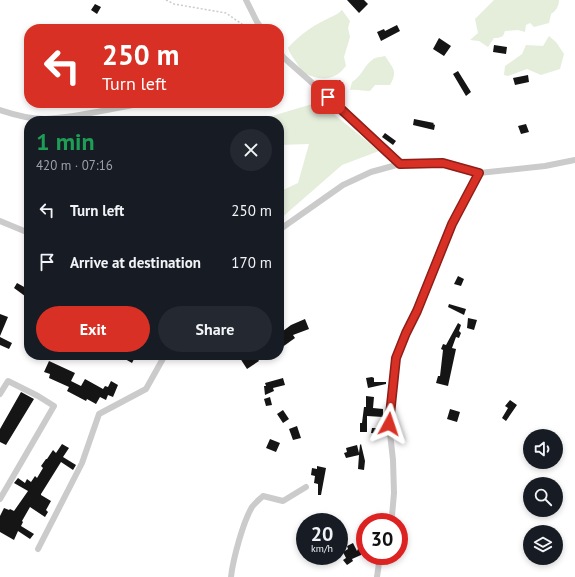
<!DOCTYPE html>
<meta charset="utf-8">
<style>
:root{--surface:#171b24;--page:#242831;--text:#f1f3f6;--muted:#9ea1a6;--accent:#d93025}
body{margin:0;font-family:"PT Sans",sans-serif;background:var(--page);color:var(--text);height:100vh;display:flex;flex-direction:column;font-size:15px;white-space:nowrap}
*{box-sizing:border-box;margin:0}
p{font-size:13px;color:var(--muted)}
.icon{flex:none;width:22px;height:22px;fill:none;stroke:currentColor;stroke-width:2;stroke-linecap:round;stroke-linejoin:round}
.map{position:relative;flex:1;overflow:hidden}
.sheet{position:absolute;left:24px;top:116px;width:260px;height:244px;display:flex;flex-direction:column;background:var(--surface);border-radius:16px;box-shadow:0 2px 6px #0003}
.sheet>*{flex:none}
.banner{position:absolute;left:24px;top:24px;width:260px;height:84px;border-radius:16px;box-shadow:0 2px 6px #0003;background:#d93025;color:#fff;overflow:hidden}
.tools{position:absolute;left:523px;top:429px;display:grid;gap:8px}
.tools a{display:grid;place-items:center;width:40px;height:40px;border-radius:50%;background:var(--surface);box-shadow:0 2px 6px #0003;font-size:20px}
.speed{position:absolute;left:296px;top:513px;display:flex;gap:8px;font-size:20px;font-weight:700;text-align:center}
.speed>*{display:grid;place-content:center;width:52px;height:52px;border-radius:50%;background:var(--surface);box-shadow:0 2px 6px #0003;line-height:1}
.speed small{font-size:10px;font-weight:400}
.speed .limit{border:6px solid #d22;background:#fff;color:#111}
.pin{position:absolute;display:grid;place-items:center;width:34px;height:34px;color:#fff;margin:-17px;border-radius:8px;box-shadow:0 2px 6px #0006}
.me{position:absolute;width:44px;margin:-22px;rotate:5deg;stroke-linejoin:round;filter:drop-shadow(0 0 3px #0008)}
.turn{display:flex;align-items:center;gap:14px;height:84px;padding:0 12px;font-size:18px}
.turn .icon{width:52px;height:52px;stroke-width:2.5}
.turn b{display:block;font-size:28px;line-height:34px}
.round{display:grid;place-items:center;flex:none;width:42px;height:42px;border-radius:21px;background:var(--page)}
.summary{display:flex;align-items:center;justify-content:space-between;height:68px;padding:0 12px}
h1{font-size:24px;font-weight:600;line-height:30px;color:#1e9e55}
.button{display:flex;gap:8px;margin-top:auto;padding:8px 12px}
.button a{flex:1;height:46px;border-radius:24px;background:var(--accent);color:#fff;font-size:16px;font-weight:600;line-height:46px;text-align:center}
.button a+a{background:var(--page);color:var(--text)}
ul{padding:0;list-style:none}
li{display:flex;align-items:center;gap:12px;height:52px;padding:0 12px}
li div{flex:1}
li b{display:block;font-size:15px}
li em{font-style:normal}
.map>svg:first-child{display:block}
.green{fill:#e5eddb}
.building{fill:#151515}
.lines{fill:none;stroke-linecap:round;stroke-linejoin:round}
.path{stroke:#cbcbcb;stroke-width:1.5;stroke-dasharray:2 2;stroke-linecap:butt}
.minor{stroke:#cbcbcb;stroke-width:6}
.route-casing{stroke:#8d1f18;stroke-width:10}
.route{stroke:#d93025;stroke-width:7}
</style>
<div class="map">
<svg width="575" height="577" viewBox="0 0 575 577">
<rect width="100%" height="100%" fill="#fff"/>
<path class="green" d="M494 0H559C559 6 556 11 551 14L549 23 534 27 530 23 526 25 525 32 518 30 505 31 503 36 498 38H494L488 47 479 41 470 40 478 33 475 19Z
M342 10 350 21 348 28 350 37 344 57 346 66C333 83 318 80 301 72 298 62 291 57 288 48 296 38 311 27 323 21 330 17 336 16 342 10Z
M549 36 556 42 564 54 560 69 541 75 527 69 508 76 504 75 505 66 522 54 526 45 543 46Z
M385 56C393 68 398 71 390 85H375L370 91C363 91 358 89 350 90L352 82C361 77 364 66 372 60 375 57 381 57 385 56Z
M319 102 379 151 342 165 279 220V192L298 183 309 144 279 145V121H272V116Z"/>
<path class="building" d="M347 0H364L368 4 359 13Z
M95 4 101 7 97 14 91 10Z
M397 25 400 31 381 41 377 32 384 29 385 31Z
M439 38 451 46 444 56 433 49Z
M494 45 507 47 506 54 493 52Z
M458 71 471 92 466 96 453 74Z
M528 75 529 82 515 85 513 78Z
M340 80 344 86 338 90 334 83Z
M414 119 434 123 433 124 435 125 434 130 413 125Z
M526 124 529 132 521 134 518 126Z
M385 133 396 141 393 145 382 137Z
M458 276 464 279 461 286 454 284Z
M17 283 26 288 29 283V299L14 288Z
M449 304 466 309 464 315 448 307Z
M0 314 8 317 0 336Z
M468 318 477 320 474 330 467 328Z
M305 319 309 329 293 335 295 338 281 348 279 344V334L291 325Z
M458 323 461 325 459 331 461 333 459 338 456 337 452 348 456 349 448 386 436 383 438 376H440L443 350 441 349 443 344 446 345Z
M0 337 12 343 9 349 0 345Z
M118 355H132L135 357 132 363Z
M238 355H255L259 361 247 369Z
M49 361 75 373 71 381 81 386 85 379 103 389 105 386 108 387 111 381 118 385 113 397 108 395 106 400 100 397 96 404 87 399 86 401 67 391 69 387 49 378 50 374 44 372Z
M372 377 374 378V382H386V384L368 388 366 378Z
M283 378 285 385 273 388 274 391 265 395 264 386H266L265 383Z
M21 392 34 399 6 445 0 442V429Z
M366 396 374 397 373 408 383 409V417L367 416V432H360V423H362L364 407H366Z
M270 397 272 405 266 406 264 399Z
M510 400 517 405 506 421 502 418 508 408 505 406Z
M450 409 460 412 457 422 447 419Z
M283 410 289 419 283 423 277 414Z
M297 426 301 438 293 440 289 429Z
M372 428H381V434L371 433Z
M270 439 280 443 276 452 266 448Z
M62 444 69 448 63 457 76 465 73 470 61 462 41 494V495L51 501 46 510 48 512 45 517 30 507 22 521 23 522 21 526 34 534 30 539 18 531 14 540 0 532V516L4 508 9 510 10 509 14 511 28 491 14 483 18 478 25 483 27 479 31 482 35 476 37 478 43 468 41 466 46 459H47L53 450 56 453Z
M361 444 365 461 364 470 358 469 359 455 346 458 344 453 347 452 346 448 357 445 359 453 360 445Z
M317 466 326 468 321 495H318V484L314 483 315 476 311 475 312 468 317 469Z
M365 534V547L361 555 352 559 353 561 347 565 343 560 346 558 343 552 348 549 347 546 353 543 357 551Z"/>
<g class="lines">
<path class="path" d="M166 0 174 4 226 13 249 29"/>
<path class="minor" d="M246 0 257 22 262 29
M279 51 283 57 328 97 400 164
M0 110C12 114 32 119 45 119 78 117 111 109 143 103
M0 221 29 233
M279 230 343 185 371 172 400 164 443 163 479 173 545 166 575 160
M0 394 8 381 38 396 54 406 0 499
M390 522 392 516 394 493 393 460 389 424 396 358 406 333 417 311 452 224 479 173
M38 549 82 463 99 414 146 389 165 355
M231 577C233 559 243 522 252 507 255 503 260 499 263 496L283 501 306 487
M377 577 380 556"/>
</g>
<g class="lines">
<defs>
<path id="route" d="M328 97 400 164 443 163 479 173 452 224 417 311 406 333 396 358 389 424"/>
</defs>
<use href="#route" class="route-casing"/>
<use href="#route" class="route"/>
</g>
</svg>
<div class="tools">
<a><svg class="icon" aria-label="sound" viewBox="0 0 24 24"><path d="M4 9h4l5-4v14l-5-4H4zM17 9q2 3 0 6"/></svg></a>
<a><svg class="icon" aria-label="search" viewBox="0 0 24 24"><circle cx="10" cy="10" r="6"/><path d="M15 15l6 6"/></svg></a>
<a><svg class="icon" aria-label="layers" viewBox="0 0 24 24"><path d="M12 4l9 5-9 5-9-5zM3 14l9 5 9-5"/></svg></a>
</div>
<div class="speed"><div>20<small>km/h</small></div><div class="limit">30</div></div>
<div class="pin" style="left:328px;top:97px;background:#d93025"><svg class="icon" aria-label="arrive" viewBox="0 0 24 24"><path d="M6 21V4h12l-3 4 3 4H6"/></svg></div>
<svg class="me" style="left:389px;top:424px" viewBox="-20 -20 40 40"><path d="M0-17L14 15 0 8-14 15z" fill="#d93025" stroke="#fff" stroke-width="4"/></svg>
<div class="banner">
<div class="turn"><svg class="icon" aria-label="left" viewBox="0 0 24 24"><path d="M17 20v-9H6M10 6l-5 5 5 5"/></svg><div><b>250 m</b>Turn left</div></div>
</div>
<section class="sheet">
<div class="summary"><div><h1>1 min</h1><p>420 m · 07:16</p></div><a class="round"><svg class="icon" aria-label="close" viewBox="0 0 24 24"><path d="M6 6l12 12M18 6L6 18"/></svg></a></div>
<ul>
<li><svg class="icon" aria-label="left" viewBox="0 0 24 24"><path d="M17 20v-9H6M10 6l-5 5 5 5"/></svg><div><b>Turn left</b></div><em>250 m</em></li>
<li><svg class="icon" aria-label="arrive" viewBox="0 0 24 24"><path d="M6 21V4h12l-3 4 3 4H6"/></svg><div><b>Arrive at destination</b></div><em>170 m</em></li>
</ul>
<div class="button"><a>Exit</a><a>Share</a></div>
</section>
</div>
